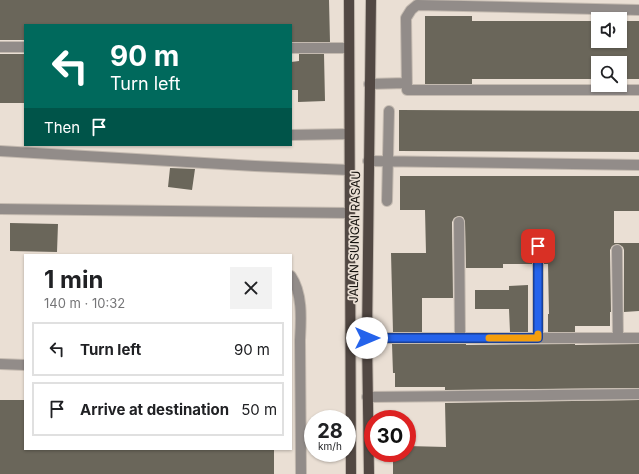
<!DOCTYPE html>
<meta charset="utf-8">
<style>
:root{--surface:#fff;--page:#f2f2f2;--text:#202124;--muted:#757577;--line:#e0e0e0}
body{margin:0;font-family:Inter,sans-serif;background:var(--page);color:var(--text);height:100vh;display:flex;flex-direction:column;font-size:15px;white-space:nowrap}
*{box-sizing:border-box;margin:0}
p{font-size:13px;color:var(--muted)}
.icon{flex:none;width:22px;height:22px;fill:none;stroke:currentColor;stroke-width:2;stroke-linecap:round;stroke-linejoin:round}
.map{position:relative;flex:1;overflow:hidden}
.details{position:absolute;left:24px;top:254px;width:268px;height:196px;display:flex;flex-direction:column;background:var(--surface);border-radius:0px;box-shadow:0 1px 3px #0004}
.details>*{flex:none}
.hud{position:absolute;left:24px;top:24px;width:268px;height:122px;border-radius:0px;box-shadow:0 1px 3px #0004;background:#00695c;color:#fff;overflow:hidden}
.buttons{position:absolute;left:591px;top:12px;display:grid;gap:8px}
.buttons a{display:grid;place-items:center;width:36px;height:36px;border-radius:0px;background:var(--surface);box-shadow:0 1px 3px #0004;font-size:20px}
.speed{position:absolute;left:304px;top:410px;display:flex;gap:8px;font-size:20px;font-weight:700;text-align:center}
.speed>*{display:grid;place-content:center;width:52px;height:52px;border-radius:50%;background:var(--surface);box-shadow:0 1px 3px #0004;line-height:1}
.speed small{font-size:10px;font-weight:400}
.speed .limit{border:6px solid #d22;background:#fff;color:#111}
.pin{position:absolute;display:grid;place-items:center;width:34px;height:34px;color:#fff;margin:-17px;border-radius:8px;box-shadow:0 2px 6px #0006}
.me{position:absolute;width:44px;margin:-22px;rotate:90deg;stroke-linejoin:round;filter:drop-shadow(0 0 3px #0008)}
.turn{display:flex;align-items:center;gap:14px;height:84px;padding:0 20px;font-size:18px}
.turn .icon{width:52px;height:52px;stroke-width:2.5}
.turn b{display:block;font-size:28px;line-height:34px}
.then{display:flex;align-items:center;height:38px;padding:0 20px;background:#0003;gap:8px;font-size:15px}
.round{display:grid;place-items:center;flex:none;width:42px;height:42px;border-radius:0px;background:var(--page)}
.summary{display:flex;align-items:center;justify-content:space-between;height:68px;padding:0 20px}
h1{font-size:24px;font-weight:700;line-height:30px}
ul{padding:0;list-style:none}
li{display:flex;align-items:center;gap:12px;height:54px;margin:0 8px 6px;padding:0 12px;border:2px solid var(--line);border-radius:0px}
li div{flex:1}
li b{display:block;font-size:15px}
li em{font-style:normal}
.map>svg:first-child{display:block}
.building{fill:#6a665a}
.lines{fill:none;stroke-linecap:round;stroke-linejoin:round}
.minor-casing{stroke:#c4bab0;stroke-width:12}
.major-casing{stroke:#c4bab0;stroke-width:12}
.minor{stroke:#928c89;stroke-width:10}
.major{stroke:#524843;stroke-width:10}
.route-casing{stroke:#184099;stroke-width:10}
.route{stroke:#2563eb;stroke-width:7}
.slow{stroke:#f59e0b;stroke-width:7}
.labels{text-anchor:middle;stroke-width:3.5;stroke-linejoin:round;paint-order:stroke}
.street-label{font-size:12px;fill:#15120e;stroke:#eadfd4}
</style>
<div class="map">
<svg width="639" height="474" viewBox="0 0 639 474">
<rect width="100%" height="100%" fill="#eadfd4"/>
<path class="building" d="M0 0H329L330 42H291V25H25V40H0Z
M425 16H472V21H598V41H620V21H639V79H620V63H598V79H472V84H425Z
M0 54H25V103H0Z
M299 54H324L325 101 298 102V90H291V62L299 61Z
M399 110 639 111V152L399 151Z
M170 168 195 169 192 190 168 187Z
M400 176H639V211H614V243H639V311L624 312V250L623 247 620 245 617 244 612 246 610 250 611 312H610V326H575V332H548V314H549L548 264H544V246L543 242 541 240H538L534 241 532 243V264H503V268H466L465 222 463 217 459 216 454 218 452 222 453 298H422V332H393L391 253H426L425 210H400Z
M10 223 58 224 57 252 10 251Z
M528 285V332H510L509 309H475V290H509V286Z
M392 344H466V345L575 344V345L639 344V388L445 390V387H395V373H393Z
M0 400H25V449H274V474H0Z
M639 400V474H393V453H407V446L446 447 445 403Z"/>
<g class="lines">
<defs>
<path id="minor" d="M639 10 417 5 411 10 406 18 407 90H639
M0 47H25
M291 48H348
M369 84 406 83
M291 135 349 134
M0 151 255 166 349 170
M368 161 639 165
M387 201 389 111
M0 209 349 213
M459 222 460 338
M617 250 618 338
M291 276C303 294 301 320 300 340L301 474
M367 338H639
M538 338V246
M0 364 25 365
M367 397 639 394"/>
<path id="major" d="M349 0 351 474
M369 474 367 338 371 0"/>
</defs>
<use href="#minor" class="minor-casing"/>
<use href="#major" class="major-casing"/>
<use href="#minor" class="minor"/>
<use href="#major" class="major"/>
</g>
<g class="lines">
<defs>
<path id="route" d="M367 338H538V246"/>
</defs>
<use href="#route" class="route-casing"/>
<use href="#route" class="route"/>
<path class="slow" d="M489 338H538V334"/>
</g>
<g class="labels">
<g class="street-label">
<text transform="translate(355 237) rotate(-89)" y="4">JALAN SUNGAI RASAU</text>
</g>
</g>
</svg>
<div class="buttons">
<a><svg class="icon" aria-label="sound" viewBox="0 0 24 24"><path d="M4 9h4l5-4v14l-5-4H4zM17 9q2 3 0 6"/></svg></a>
<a><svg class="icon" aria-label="search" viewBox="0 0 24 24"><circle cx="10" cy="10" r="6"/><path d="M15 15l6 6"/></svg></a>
</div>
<div class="speed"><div>28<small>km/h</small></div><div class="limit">30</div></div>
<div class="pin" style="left:538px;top:246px;background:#d93025"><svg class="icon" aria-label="arrive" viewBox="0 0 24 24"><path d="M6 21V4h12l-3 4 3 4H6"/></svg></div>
<svg class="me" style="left:367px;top:338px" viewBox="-20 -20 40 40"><circle r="19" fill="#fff"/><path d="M0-13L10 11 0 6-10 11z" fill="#2563eb"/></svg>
<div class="hud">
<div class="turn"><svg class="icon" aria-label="left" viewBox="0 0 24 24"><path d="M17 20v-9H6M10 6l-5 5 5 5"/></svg><div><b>90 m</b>Turn left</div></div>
<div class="then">Then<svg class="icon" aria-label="arrive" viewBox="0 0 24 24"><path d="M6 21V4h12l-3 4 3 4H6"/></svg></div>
</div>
<section class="details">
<div class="summary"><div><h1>1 min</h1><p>140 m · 10:32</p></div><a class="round"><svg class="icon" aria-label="close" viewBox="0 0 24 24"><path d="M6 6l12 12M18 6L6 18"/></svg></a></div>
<ul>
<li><svg class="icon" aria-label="left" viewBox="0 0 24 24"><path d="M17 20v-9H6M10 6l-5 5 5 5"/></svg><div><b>Turn left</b></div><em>90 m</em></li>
<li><svg class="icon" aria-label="arrive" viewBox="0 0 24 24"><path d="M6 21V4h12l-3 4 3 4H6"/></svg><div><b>Arrive at destination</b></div><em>50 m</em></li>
</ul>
</section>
</div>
